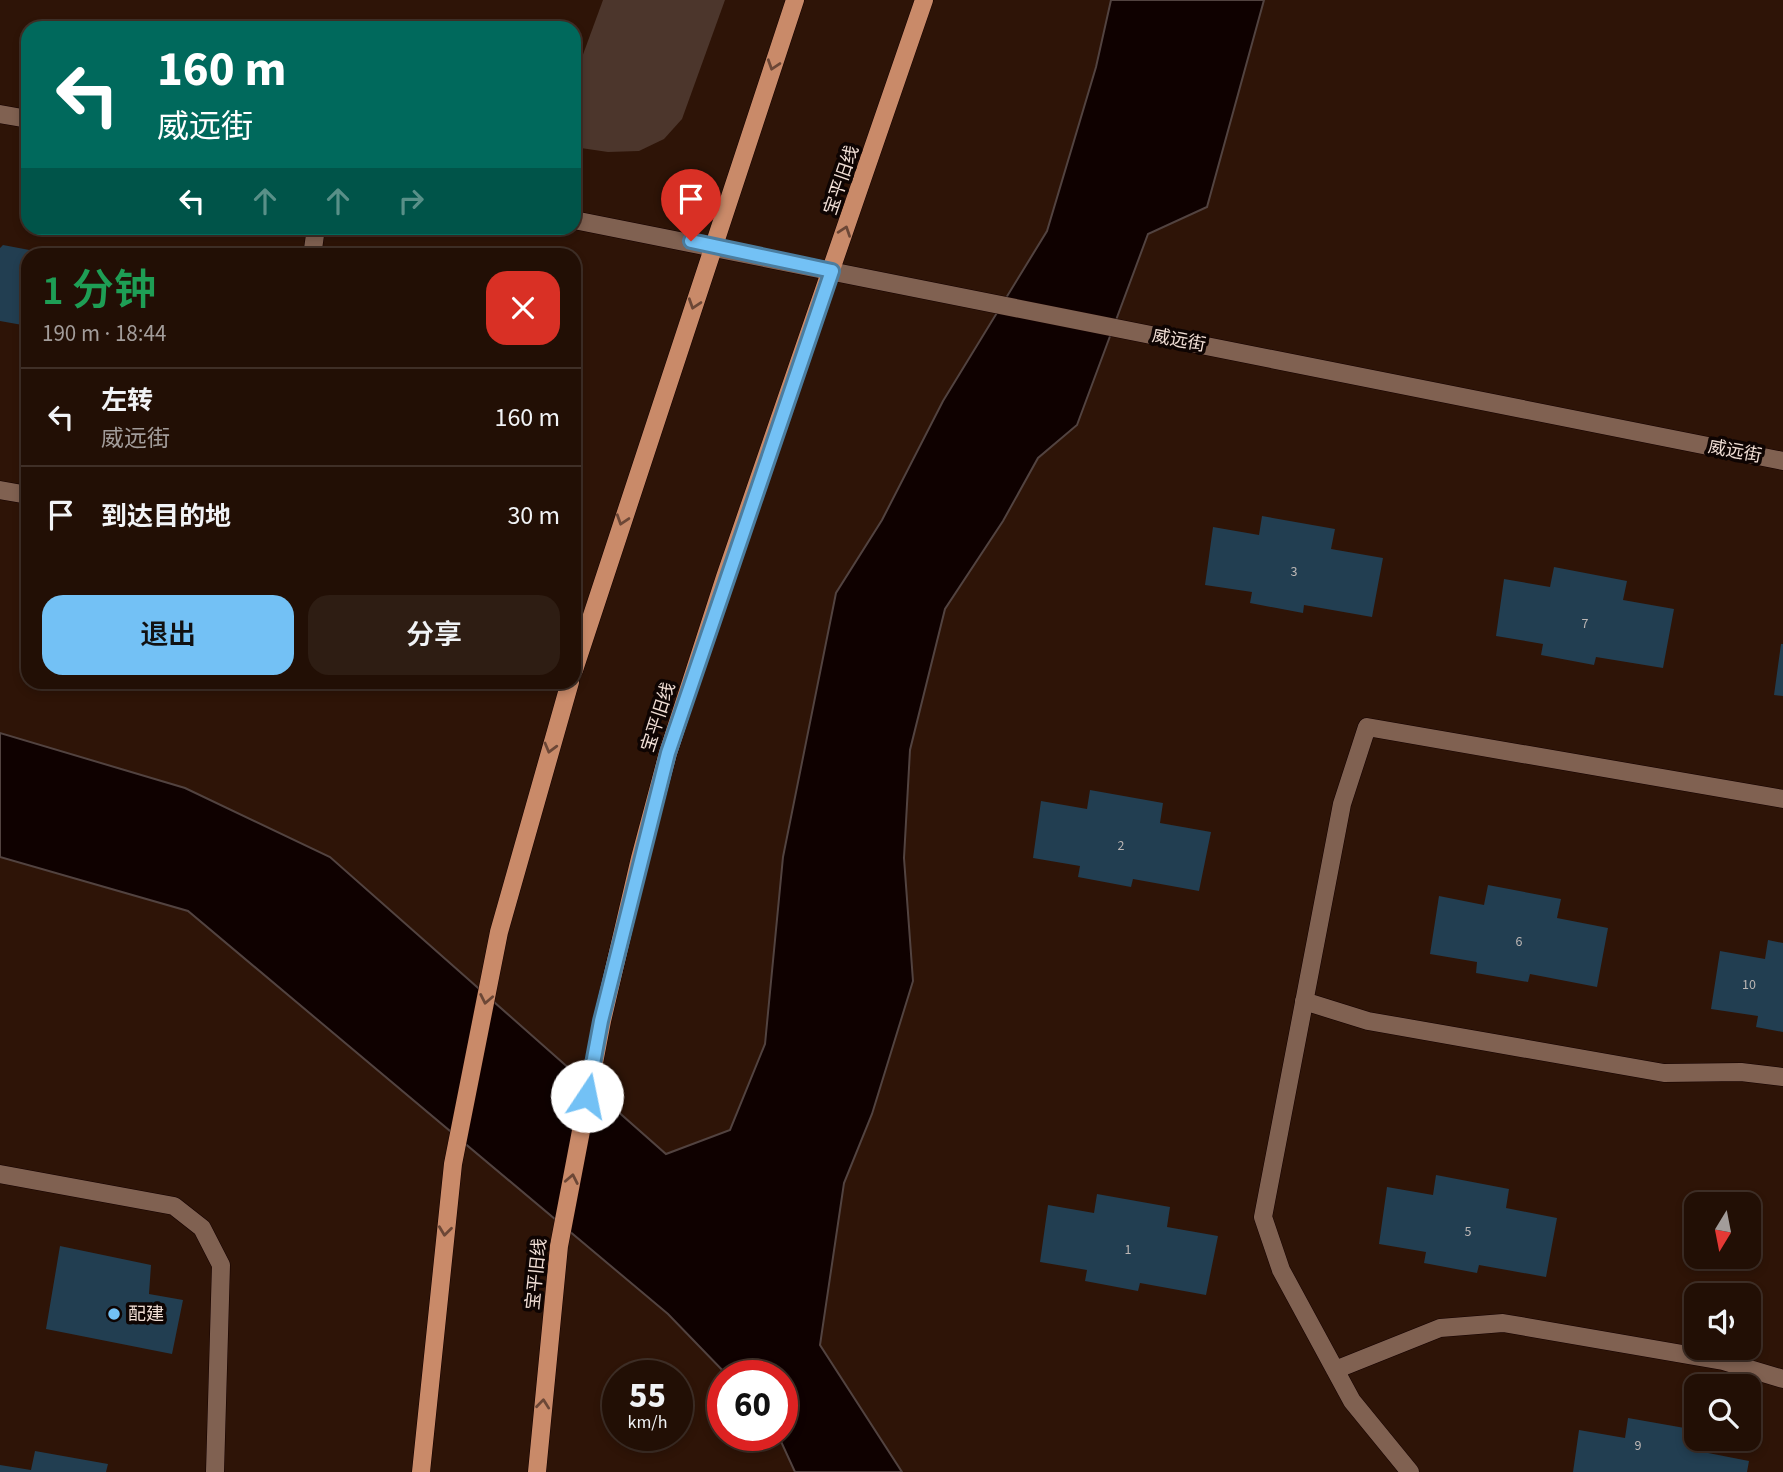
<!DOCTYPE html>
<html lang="zh">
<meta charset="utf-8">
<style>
:root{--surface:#220f05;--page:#2e1d13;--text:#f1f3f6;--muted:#a29c9a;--line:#3f2f27;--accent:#73c1f5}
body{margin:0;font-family:"Source Sans 3","Noto Sans SC",sans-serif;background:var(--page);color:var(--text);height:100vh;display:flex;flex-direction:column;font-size:26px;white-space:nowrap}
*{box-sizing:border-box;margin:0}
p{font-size:23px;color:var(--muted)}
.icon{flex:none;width:38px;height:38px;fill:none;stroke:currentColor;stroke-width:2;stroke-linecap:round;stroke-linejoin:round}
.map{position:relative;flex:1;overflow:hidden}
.side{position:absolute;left:21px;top:248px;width:560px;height:441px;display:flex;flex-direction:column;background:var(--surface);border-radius:21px;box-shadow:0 4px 10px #0003,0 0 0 2px var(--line)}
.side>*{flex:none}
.banner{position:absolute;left:21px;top:21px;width:560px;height:214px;border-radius:21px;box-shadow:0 4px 10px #0003,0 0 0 2px var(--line);background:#00695c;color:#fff;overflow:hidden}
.needle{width:46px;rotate:190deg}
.fabs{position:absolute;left:1684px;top:1192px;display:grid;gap:14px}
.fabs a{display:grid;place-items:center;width:77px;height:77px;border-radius:14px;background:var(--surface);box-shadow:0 4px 10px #0003,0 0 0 2px var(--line);font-size:35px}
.speed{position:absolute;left:602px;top:1360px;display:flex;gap:14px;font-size:35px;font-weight:700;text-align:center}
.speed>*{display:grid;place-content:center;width:91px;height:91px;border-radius:50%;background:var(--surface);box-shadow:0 4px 10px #0003,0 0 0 2px var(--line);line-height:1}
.speed small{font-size:18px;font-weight:400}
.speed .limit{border:10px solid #d22;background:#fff;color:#111}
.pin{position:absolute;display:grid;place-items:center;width:60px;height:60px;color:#fff;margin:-72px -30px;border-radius:50% 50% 50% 0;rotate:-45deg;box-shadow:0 0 7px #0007}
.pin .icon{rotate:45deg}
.me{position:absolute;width:77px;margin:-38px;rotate:11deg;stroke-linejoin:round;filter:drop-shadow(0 0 5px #0008)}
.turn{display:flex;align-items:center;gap:24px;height:147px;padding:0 21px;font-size:32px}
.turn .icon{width:91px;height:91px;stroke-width:2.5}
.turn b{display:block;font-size:49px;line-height:60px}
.lanes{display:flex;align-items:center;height:66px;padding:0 21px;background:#0003;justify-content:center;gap:35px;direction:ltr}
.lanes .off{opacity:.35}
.round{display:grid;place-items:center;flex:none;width:74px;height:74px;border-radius:21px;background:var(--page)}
.headline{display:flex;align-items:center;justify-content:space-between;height:119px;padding:0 21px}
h1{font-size:42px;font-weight:600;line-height:52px;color:#1e9e55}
.button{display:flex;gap:14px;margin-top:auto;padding:14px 21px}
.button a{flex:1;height:80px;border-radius:21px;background:var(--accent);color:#111;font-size:28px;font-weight:600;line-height:80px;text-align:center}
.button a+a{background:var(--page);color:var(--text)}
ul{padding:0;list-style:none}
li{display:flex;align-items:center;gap:21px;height:98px;padding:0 21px;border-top:2px solid var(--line)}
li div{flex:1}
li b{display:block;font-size:26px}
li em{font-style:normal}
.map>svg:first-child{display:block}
.green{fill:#4c362c}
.water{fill:#0f0100;stroke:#524340;stroke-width:2}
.building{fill:#223e51}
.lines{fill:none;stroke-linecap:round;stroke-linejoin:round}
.minor-casing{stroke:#140100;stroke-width:19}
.major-casing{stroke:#140100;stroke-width:19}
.minor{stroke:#806151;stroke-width:18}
.major{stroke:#c98a69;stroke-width:18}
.oneway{stroke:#6c4736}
.route-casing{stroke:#4b7d9f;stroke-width:18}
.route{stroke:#73c1f5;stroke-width:12}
.poi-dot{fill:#73c1f5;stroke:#0e0402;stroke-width:2.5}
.labels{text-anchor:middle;stroke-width:7;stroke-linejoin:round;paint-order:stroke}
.number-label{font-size:14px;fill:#bcb6b4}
.street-label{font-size:18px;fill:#f0ded5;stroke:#0e0402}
.poi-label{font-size:18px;fill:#f0ded5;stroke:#0e0402;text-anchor:start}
</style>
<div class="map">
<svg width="1783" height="1472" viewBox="0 0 1783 1472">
<rect width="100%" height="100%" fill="#2e1407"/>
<path class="green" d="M603 0H725L682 119 664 139 639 151 608 152 574 147V79Z"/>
<path class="water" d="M1111 0H1264L1207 207 1148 234 1077 425 1038 458 1003 521 945 609 910 750 904 858 913 981 872 1114 844 1183 820 1345 902 1472H795L778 1435H782V1376L727 1375 668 1314 188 911 0 857V733L185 788 330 857 666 1154 730 1130 765 1044 783 857 836 593 882 520 943 401 1047 231 1096 67Z"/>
<path class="building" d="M3 245 40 252V256H28V326L0 321V248Z
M1262 516 1335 529 1331 549 1383 558 1372 617 1304 605 1303 613 1250 603 1252 592 1205 585 1213 527 1259 535Z
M1554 567 1627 581 1623 600 1674 609 1663 668 1596 657 1594 665 1541 655 1543 644 1496 636 1504 579 1550 587Z
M1781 644H1783V696L1774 695Z
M1090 790 1163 803 1160 823 1211 832 1199 891 1133 879 1131 887 1078 877 1080 866 1033 858 1041 801 1087 809Z
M1488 885 1561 899 1557 918 1608 928 1597 987 1530 974 1528 982 1476 973 1477 962 1430 954 1439 896 1484 905Z
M1768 940 1783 943V1032L1756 1027 1758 1016 1711 1009 1720 951 1765 959Z
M1436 1175 1509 1189 1506 1208 1557 1218 1546 1277 1479 1265 1477 1273 1424 1263 1426 1252 1379 1244 1387 1187 1433 1195Z
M1097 1194 1170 1207 1167 1227 1218 1236 1206 1295 1140 1283 1138 1291 1085 1281 1087 1270 1040 1262 1048 1205 1094 1213Z
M60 1246 151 1265 149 1294 183 1300 172 1354 46 1329Z
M1628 1418 1696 1430V1438H1700L1698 1451 1749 1461 1747 1472H1573L1579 1430 1625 1438Z
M35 1451 108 1464 106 1472H0V1465L31 1470Z"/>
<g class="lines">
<defs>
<path id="minor" d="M0 114 28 119
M574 220 1783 461
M312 256 316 228
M0 490 28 495
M1304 1001 1368 1021 1664 1073 1741 1072 1783 1077
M0 1174 174 1206 202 1228 221 1265 215 1472
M1335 1370 1440 1328 1503 1323 1723 1361 1783 1379
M1410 1472 1352 1401 1281 1270 1263 1217 1342 804 1367 727 1783 799"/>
<path id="major" d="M574 670 795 0
M421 1472 453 1164 499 932 570 682
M537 1472 559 1246 602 1021 640 858 668 753 725 577 924 0"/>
</defs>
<use href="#minor" class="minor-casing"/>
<use href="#major" class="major-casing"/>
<use href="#minor" class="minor"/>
<use href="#major" class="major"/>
</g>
<defs><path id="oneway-chevron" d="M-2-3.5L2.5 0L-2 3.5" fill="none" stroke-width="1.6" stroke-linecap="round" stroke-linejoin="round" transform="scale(1.75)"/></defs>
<g class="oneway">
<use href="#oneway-chevron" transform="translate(773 65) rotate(108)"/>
<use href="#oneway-chevron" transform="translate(845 231) rotate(-71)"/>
<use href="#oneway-chevron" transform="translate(694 304) rotate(108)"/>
<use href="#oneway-chevron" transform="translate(622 520) rotate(108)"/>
<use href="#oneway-chevron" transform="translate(550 748) rotate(105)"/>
<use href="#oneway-chevron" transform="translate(486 999) rotate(101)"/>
<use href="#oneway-chevron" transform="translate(572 1179) rotate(-79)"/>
<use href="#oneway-chevron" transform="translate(445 1231) rotate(97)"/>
<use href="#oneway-chevron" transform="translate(543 1404) rotate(-84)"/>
</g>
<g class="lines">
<defs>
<path id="route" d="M587 1096 601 1021 668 753 832 271 691 241"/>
</defs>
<use href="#route" class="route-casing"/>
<use href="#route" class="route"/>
</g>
<circle class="poi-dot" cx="114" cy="1314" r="7"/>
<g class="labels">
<g class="number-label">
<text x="1294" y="576">3</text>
<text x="1585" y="628">7</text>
<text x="1121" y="850">2</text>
<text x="1519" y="946">6</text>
<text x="1749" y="989">10</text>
<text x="1468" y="1236">5</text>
<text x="1128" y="1254">1</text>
<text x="1638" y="1450">9</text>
</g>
<g class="street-label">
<text transform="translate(841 180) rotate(-71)" y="6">宝平旧线</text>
<text transform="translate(1179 340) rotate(11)" y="6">威远街</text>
<text transform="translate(1735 451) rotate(11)" y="6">威远街</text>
<text transform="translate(658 717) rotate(-72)" y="6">宝平旧线</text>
<text transform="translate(536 1274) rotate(-84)" y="6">宝平旧线</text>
</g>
<g class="poi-label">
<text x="128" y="1320">配建</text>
</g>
</g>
</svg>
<div class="fabs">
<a><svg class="needle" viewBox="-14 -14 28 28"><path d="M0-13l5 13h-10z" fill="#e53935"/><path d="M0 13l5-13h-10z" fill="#a29c9a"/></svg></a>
<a><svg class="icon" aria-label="sound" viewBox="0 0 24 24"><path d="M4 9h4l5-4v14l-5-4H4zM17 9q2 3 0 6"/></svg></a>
<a><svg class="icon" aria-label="search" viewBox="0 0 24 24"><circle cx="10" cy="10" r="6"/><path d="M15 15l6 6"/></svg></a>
</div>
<div class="speed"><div>55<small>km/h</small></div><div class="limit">60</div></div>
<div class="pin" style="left:691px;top:241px;background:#d93025"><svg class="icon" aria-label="arrive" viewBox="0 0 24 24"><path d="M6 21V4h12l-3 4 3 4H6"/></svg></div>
<svg class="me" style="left:587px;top:1096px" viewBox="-20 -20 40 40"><circle r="19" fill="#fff"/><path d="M0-13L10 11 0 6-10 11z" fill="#73c1f5"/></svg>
<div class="banner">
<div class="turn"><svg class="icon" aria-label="left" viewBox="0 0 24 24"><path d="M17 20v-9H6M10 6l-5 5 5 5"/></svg><div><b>160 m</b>威远街</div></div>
<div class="lanes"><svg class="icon" aria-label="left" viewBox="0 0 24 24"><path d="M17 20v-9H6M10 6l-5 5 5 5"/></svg><svg class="icon off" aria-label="ahead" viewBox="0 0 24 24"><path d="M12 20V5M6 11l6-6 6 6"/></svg><svg class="icon off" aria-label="ahead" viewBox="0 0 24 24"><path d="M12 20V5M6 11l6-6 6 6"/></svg><svg class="icon off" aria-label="right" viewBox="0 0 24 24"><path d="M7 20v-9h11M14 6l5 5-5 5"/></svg></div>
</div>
<section class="side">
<div class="headline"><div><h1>1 分钟</h1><p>190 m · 18:44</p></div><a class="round" style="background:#d93025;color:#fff"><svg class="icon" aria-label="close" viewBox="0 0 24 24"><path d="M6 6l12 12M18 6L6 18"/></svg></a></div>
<ul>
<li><svg class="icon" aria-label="left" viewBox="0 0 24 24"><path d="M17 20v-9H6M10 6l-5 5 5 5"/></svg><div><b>左转</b><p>威远街</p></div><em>160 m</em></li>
<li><svg class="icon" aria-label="arrive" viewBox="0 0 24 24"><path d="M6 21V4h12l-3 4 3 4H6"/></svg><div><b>到达目的地</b></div><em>30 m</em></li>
</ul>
<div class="button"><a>退出</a><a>分享</a></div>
</section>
</div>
